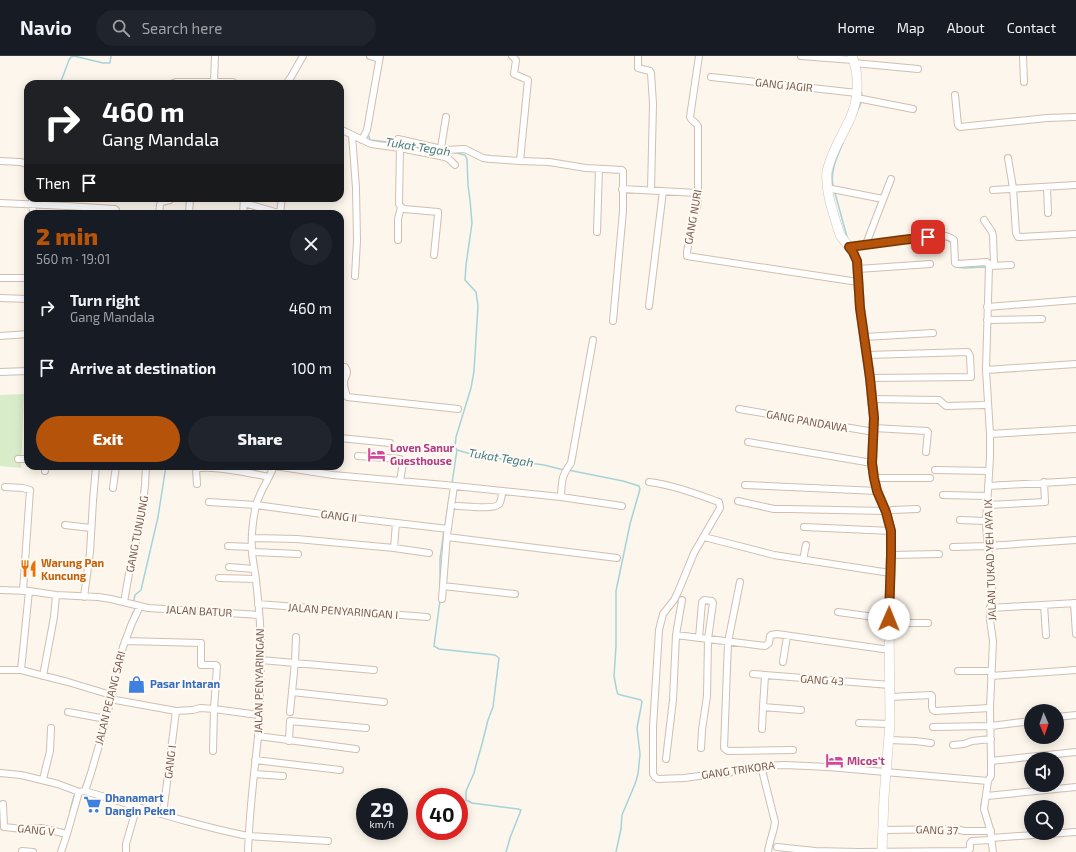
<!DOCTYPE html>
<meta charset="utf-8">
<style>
:root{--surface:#171b24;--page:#20242c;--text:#f1f3f6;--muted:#9ea1a6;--line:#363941;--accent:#b45309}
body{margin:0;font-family:"Exo 2",sans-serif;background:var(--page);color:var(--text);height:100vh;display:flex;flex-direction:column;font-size:15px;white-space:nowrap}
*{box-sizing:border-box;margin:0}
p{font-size:13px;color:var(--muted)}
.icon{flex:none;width:22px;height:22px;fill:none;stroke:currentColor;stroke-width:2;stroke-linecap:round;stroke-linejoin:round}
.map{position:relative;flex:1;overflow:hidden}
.panel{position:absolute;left:24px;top:154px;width:320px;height:260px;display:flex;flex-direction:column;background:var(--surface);border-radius:12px;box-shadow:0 2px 10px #0003}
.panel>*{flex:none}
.banner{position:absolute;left:24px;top:24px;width:320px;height:122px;border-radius:12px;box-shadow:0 2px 10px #0003;background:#202124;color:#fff;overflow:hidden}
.needle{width:26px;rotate:178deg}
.fabs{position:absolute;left:1024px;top:648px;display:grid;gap:8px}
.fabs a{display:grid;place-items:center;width:40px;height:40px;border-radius:50%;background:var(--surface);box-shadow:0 2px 10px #0003;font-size:20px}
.speed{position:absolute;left:356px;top:732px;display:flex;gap:8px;font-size:20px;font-weight:700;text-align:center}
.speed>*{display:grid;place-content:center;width:52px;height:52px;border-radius:50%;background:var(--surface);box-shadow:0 2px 10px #0003;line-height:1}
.speed small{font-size:10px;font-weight:400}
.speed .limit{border:6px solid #d22;background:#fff;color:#111}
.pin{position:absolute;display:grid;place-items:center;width:34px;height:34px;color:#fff;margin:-17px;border-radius:8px;box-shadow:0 2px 6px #0006}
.me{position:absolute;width:44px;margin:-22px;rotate:1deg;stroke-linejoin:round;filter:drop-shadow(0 0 3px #0008)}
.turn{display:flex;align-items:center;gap:14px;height:84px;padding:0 12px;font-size:18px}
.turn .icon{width:52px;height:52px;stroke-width:2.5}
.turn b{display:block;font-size:28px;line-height:34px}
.then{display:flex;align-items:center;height:38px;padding:0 12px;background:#0003;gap:8px;font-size:15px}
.round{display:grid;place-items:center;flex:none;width:42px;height:42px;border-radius:21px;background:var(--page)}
.summary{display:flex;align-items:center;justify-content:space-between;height:68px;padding:0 12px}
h1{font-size:24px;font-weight:800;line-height:30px;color:var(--accent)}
.button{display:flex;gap:8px;margin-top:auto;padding:8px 12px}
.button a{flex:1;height:46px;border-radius:24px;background:var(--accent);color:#fff;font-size:16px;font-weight:800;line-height:46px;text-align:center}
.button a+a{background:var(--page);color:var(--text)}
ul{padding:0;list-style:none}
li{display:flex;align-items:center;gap:12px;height:60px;padding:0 12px}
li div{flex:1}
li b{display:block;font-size:15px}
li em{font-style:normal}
header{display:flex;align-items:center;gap:24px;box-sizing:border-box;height:56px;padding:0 20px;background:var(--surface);border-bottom:1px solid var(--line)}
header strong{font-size:19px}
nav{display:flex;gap:22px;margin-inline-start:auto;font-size:14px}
.search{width:280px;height:36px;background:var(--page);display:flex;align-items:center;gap:10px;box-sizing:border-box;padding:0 14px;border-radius:22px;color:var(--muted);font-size:15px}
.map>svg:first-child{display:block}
.green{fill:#d8ecc9}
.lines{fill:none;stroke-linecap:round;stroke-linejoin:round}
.stream{stroke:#a5d3da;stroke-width:1.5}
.street-casing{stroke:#d1beb0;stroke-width:8}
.secondary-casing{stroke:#d6c0b0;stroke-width:10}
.street{stroke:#fff;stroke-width:6}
.secondary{stroke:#fff;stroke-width:9}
.route-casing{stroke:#753606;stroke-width:10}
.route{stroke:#b45309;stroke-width:7}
.labels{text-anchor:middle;stroke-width:4;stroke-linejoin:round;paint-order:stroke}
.street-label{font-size:11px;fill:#7a5c4d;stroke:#fffaf3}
.hotel-label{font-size:11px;font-weight:bold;fill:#b23c85;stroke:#fffaf3;text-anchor:start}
.food-label{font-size:11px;font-weight:bold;fill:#c56008;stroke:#fffaf3;text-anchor:start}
.shop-label{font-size:11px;font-weight:bold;fill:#366cbe;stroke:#fffaf3;text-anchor:start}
.water-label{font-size:12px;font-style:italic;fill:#437c86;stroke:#fffaf3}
</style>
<header>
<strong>Navio</strong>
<div class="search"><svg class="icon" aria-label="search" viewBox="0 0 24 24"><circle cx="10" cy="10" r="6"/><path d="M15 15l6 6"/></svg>Search here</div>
<nav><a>Home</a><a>Map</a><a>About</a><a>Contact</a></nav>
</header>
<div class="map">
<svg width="1076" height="796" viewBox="0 0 1076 796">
<rect width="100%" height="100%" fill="#fdf6ec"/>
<path class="green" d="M24 338 21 412 0 410V339Z"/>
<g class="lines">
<path class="stream" d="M382 6 383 0
M60 28 69 4 71 1 74 0 103 7H110L111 0
M861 32 862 40
M854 63 861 47
M368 78 370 84 395 87
M399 88 413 90 445 96
M452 96 465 99 467 103 468 129 470 144 472 167 466 209 465 224 476 236 478 250 474 315 471 332 456 381 455 391 457 394 478 400 544 409 564 414
M833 130C830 115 837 101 843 87
M835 137 847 181
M943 183 949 185 952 187
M856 194 868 191
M954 209 955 211 965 212 983 211 987 212
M568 414 623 425 639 430 640 433 630 468 616 535V590L614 620 617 636 618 638 621 639 641 644 642 646 637 672 640 698 638 718 635 728 622 759 621 773 616 796
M452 427 457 394
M445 470 449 442
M440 532V503L444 474
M988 537 989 531
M440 544 434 590 439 593 495 599 499 602 493 651 488 664 482 688 476 709 474 717 466 735V744L472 747 518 753 521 754 510 782 506 796
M133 548 135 539 141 534 158 461 166 410
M987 561 988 540
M131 563 133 556
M103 660 108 642
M96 689 102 666
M82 733 89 714
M70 755 74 740
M982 755 981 750 982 743
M65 776 69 760"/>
<defs>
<path id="street" d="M370 0 379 3
M512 0 516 4 514 18 528 24 520 105
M638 0V12L650 15 651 17 653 48 651 134
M699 0 690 61C691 65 696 66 698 70V144L697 151 692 166 687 196V200L858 226
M801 0 853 4
M1023 0 1024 26
M854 7 918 13
M711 21 857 37
M214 26 215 0
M171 28 176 26H233L235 28
M286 28 291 21 303 0
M955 39 958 69 960 71 1047 62 1076 61
M857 42 913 53
M340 73 371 88 400 92 445 101 449 103 455 109
M352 79 356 132 357 185 355 220
M362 84 367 74 380 0
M396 91 397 85 398 83 446 94 465 93 483 102 491 103 520 105 549 106 586 112 622 114 623 115V155L613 265
M400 92 399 148 401 151 404 153 438 156V159L434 199
M441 92 446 61
M1008 102 1013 132 1016 177 1018 181H1020L1076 178
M0 105 20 106 28 108
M1047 131 1048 157
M827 132 883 143
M622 133 698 137
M993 134 1076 129
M32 142 33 158
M0 147 67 150 115 153 116 154 117 158
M244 147 282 158
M280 157 282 142
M159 158 160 149 161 146 170 144 172 142
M189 158 190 142
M243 158 244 142
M984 164 992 176 993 180 994 209
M597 176 599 113
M398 184V163L401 151
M866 188 891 123
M849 191 902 184 946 180 951 182 954 184 955 207 957 208 987 206 988 207 989 210 1011 209
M989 210 986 314 990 378V402L986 465 987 482 991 516 992 536 990 564 993 585 990 652 991 705V720L988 725 984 753 990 773 993 796
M858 213 930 208
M0 222H28
M0 242 28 243
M649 250 663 135
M987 251 1076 244
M987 264 1042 263
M0 280 28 278
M864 281 933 277
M867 299 968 296 970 300 971 321 870 322
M340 311H345C350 318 344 320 344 327 344 332 346 337 347 341L458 353
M986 314 1076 308
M0 316 28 315
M872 343 939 344 946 350 985 349
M739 353 874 376
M874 372 927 375 928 376 926 396
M990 378 1076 373
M340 382 390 387
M748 386 872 407
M358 400 400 403 402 405 403 407 400 425
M18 403H28
M275 410 333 419 445 429 561 441 622 450
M935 414 989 415
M45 415 46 410
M874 422H930
M649 426C673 429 696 438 719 446L720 452 694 497 678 536 674 544 663 558 659 574 653 671V718L655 721 658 723 684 722 707 719 726 718 743 712 761 710 785 709 828 711 988 725
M197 428 196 413C210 408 254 418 269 421
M745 429 877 435
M988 430 1076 425
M5 431 23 432 30 434 23 535
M113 432 116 410
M943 439 987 440
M561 441C562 424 561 421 571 407L593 284
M738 445 774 453H788L885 455
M209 446 256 449 337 460 448 473
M987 449 1045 446 1044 426
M457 450C465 450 495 454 499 448 501 445 502 439 502 435
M886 456 892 454 917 453
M960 464 986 465
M65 469 91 472
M804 471 891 475
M447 481 617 502
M704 481 774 499 890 517
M252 482 297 483 394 492 429 497
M228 490 252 491
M953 491 988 490 1076 484
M394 492 396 467
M252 496 298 498
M891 499 939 498
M803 504 806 489
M229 511 254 513
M219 522 256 523
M740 526 728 586 724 692 728 695 793 694
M443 530 515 538
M0 534 29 535 56 539 98 541 111 543 148 552 259 559
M84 541 90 496 93 445 96 410
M442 543 447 479 454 430
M124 546 131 506 140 469 143 448 145 429 146 410
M1074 547 1076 578
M258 548 427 561
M1044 549 1046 579
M990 552 1076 547
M838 556 889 563
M890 567H928
M676 579 765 590 769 587 770 580 771 579 777 578 890 594
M699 582 702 546 704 544 712 545 713 547 708 583 707 640 702 674 701 692
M125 585 201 587V609H216L217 610 214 653 259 659
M261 604 374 614
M783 606 787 580
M0 614H21L68 626 111 639
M21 614 29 535
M958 615H991
M753 618 890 629
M43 620 54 561 56 539
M991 620 1076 614
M292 636 384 646
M890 641 931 639 932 640V651L933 654 935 655 990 652
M110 643 176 655 193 654 200 652 214 653 213 695
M763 651 801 654
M68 656 106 663
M290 656 295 606 296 581
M1057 661 1076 659
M859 667 890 668
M933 671 991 670 1031 665
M762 673 763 651 765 620
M258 680 356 693
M889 684 915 685 931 687
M289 685 290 665 366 672
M953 689 964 688 972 685 991 683
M666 703 673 644 676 579 682 544
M255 704 340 714
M991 705 1076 696
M761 710 775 766C774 776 769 786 768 796
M0 717 21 719 58 728 79 736 85 735C139 751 193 769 248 780L328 785
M254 718 283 720
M43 723 50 695 51 672
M85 735 91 717 104 672 123 591 132 567 140 550
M987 740 1076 731
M3 748 4 771 23 773 41 772 67 778
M163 758 176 655
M883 774 956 773 964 775H991
M991 782 1076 776
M777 791 815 795 858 796 967 795 970 793V787L972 785 991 784
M22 795 33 796
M61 796 67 778 79 736
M126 796V788L137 750
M248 796C249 758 254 719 258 681 260 656 260 631 261 605 262 578 259 551 256 524 255 515 253 506 252 497 251 482 253 463 256 449 260 435 269 423 274 410"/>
<path id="secondary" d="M852 0C861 24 858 49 846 71 839 85 830 100 827 116 825 136 834 159 840 179L843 183 853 196 857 205 860 252 870 322 874 362 872 407 874 422 877 435 886 456 891 475V499L889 563 890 668 884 741 882 796"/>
</defs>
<use href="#street" class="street-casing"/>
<use href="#secondary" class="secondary-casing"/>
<use href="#street" class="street"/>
<use href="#secondary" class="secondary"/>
</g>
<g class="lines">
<defs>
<path id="route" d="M889 563 891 499V475L886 456 877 435 874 422 872 407 874 362 870 322 860 252 857 205 853 196 849 191 902 184 928 181"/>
</defs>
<use href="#route" class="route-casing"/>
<use href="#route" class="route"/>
</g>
<defs>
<symbol id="hotel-bare" viewBox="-9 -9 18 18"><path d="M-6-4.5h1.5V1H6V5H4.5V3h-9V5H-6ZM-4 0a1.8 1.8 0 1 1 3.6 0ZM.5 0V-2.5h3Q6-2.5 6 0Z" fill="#d1479c" stroke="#fffaf3" stroke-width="2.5" paint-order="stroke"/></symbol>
<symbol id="restaurant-bare" viewBox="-9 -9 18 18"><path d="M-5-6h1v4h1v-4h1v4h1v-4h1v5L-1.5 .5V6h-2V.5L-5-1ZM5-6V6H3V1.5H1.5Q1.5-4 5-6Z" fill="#e8710a" stroke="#fffaf3" stroke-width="2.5" paint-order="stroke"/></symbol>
<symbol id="shop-bare" viewBox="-9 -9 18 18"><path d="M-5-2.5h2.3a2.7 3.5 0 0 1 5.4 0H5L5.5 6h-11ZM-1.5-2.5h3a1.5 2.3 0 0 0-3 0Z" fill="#3f7fe0" stroke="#fffaf3" stroke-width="2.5" paint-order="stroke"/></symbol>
<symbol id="supermarket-bare" viewBox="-9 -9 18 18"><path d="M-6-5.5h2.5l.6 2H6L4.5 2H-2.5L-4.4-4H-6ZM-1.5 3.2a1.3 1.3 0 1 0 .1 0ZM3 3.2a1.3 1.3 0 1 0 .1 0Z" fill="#3f7fe0" stroke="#fffaf3" stroke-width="2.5" paint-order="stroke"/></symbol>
</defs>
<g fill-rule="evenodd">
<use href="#hotel-bare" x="364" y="386" width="25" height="25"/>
<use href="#restaurant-bare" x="16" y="500" width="25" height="25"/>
<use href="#shop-bare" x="124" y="616" width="25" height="25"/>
<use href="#hotel-bare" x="822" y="692" width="25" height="25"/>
<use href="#supermarket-bare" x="80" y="736" width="25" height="25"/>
</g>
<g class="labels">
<g class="street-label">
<text transform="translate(784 29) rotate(6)" y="4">GANG JAGIR</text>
<text transform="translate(693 161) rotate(-80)" y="4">GANG NURI</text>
<text transform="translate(807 365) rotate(10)" y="4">GANG PANDAWA</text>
<text transform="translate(339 460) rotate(7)" y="4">GANG II</text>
<text transform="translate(137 478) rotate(-79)" y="4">GANG TUNJUNG</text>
<text transform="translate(990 504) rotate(-92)" y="4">JALAN TUKAD YEH AYA IX</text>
<text transform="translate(199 555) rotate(3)" y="4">JALAN BATUR</text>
<text transform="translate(343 555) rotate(4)" y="4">JALAN PENYARINGAN I</text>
<text transform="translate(822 624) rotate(4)" y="4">GANG 43</text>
<text transform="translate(259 625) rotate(-89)" y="4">JALAN PENYARINGAN</text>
<text transform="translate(110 642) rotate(-76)" y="4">JALAN PEJANG SARI</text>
<text transform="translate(170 706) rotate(-83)" y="4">GANG I</text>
<text transform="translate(738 714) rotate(-8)" y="4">GANG TRIKORA</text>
<text transform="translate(36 774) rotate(6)" y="4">GANG V</text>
<text transform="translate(937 774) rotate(2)" y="4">GANG 37</text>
</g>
<g class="hotel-label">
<text x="390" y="396">Loven Sanur<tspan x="390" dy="13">Guesthouse</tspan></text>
<text x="847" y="709">Micos't</text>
</g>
<g class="food-label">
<text x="41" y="511">Warung Pan<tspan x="41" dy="13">Kuncung</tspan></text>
</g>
<g class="shop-label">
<text x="150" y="632">Pasar Intaran</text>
<text x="105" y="746">Dhanamart<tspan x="105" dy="13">Dangin Peken</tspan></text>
</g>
<g class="water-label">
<text transform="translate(418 91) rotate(9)" y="4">Tukat Tegah</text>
<text transform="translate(501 402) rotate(9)" y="4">Tukat Tegah</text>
</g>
</g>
</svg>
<div class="fabs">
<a><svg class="needle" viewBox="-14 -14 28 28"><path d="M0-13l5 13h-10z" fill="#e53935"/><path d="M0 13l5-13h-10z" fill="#9ea1a6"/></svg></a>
<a><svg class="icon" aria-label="sound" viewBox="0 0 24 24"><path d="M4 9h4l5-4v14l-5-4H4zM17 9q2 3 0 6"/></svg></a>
<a><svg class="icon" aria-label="search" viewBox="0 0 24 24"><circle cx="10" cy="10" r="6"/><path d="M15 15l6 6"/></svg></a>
</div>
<div class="speed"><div>29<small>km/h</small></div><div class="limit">40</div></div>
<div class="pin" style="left:928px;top:181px;background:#d93025"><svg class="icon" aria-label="arrive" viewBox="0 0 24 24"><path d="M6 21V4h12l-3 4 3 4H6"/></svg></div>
<svg class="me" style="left:889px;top:563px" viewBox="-20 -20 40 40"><circle r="19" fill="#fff"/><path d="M0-13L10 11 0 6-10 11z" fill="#b45309"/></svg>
<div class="banner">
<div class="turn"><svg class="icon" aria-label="right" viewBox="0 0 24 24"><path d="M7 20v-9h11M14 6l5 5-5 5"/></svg><div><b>460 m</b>Gang Mandala</div></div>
<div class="then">Then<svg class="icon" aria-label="arrive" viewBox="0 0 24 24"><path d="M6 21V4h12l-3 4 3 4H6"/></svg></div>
</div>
<section class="panel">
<div class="summary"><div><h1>2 min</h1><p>560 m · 19:01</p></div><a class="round"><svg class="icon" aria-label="close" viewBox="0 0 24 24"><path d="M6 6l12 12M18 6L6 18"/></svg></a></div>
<ul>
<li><svg class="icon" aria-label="right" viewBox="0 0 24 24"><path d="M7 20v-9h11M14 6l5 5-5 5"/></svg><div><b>Turn right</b><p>Gang Mandala</p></div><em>460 m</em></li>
<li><svg class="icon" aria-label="arrive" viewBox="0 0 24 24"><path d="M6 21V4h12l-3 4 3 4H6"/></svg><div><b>Arrive at destination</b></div><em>100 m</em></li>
</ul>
<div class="button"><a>Exit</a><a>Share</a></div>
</section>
</div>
